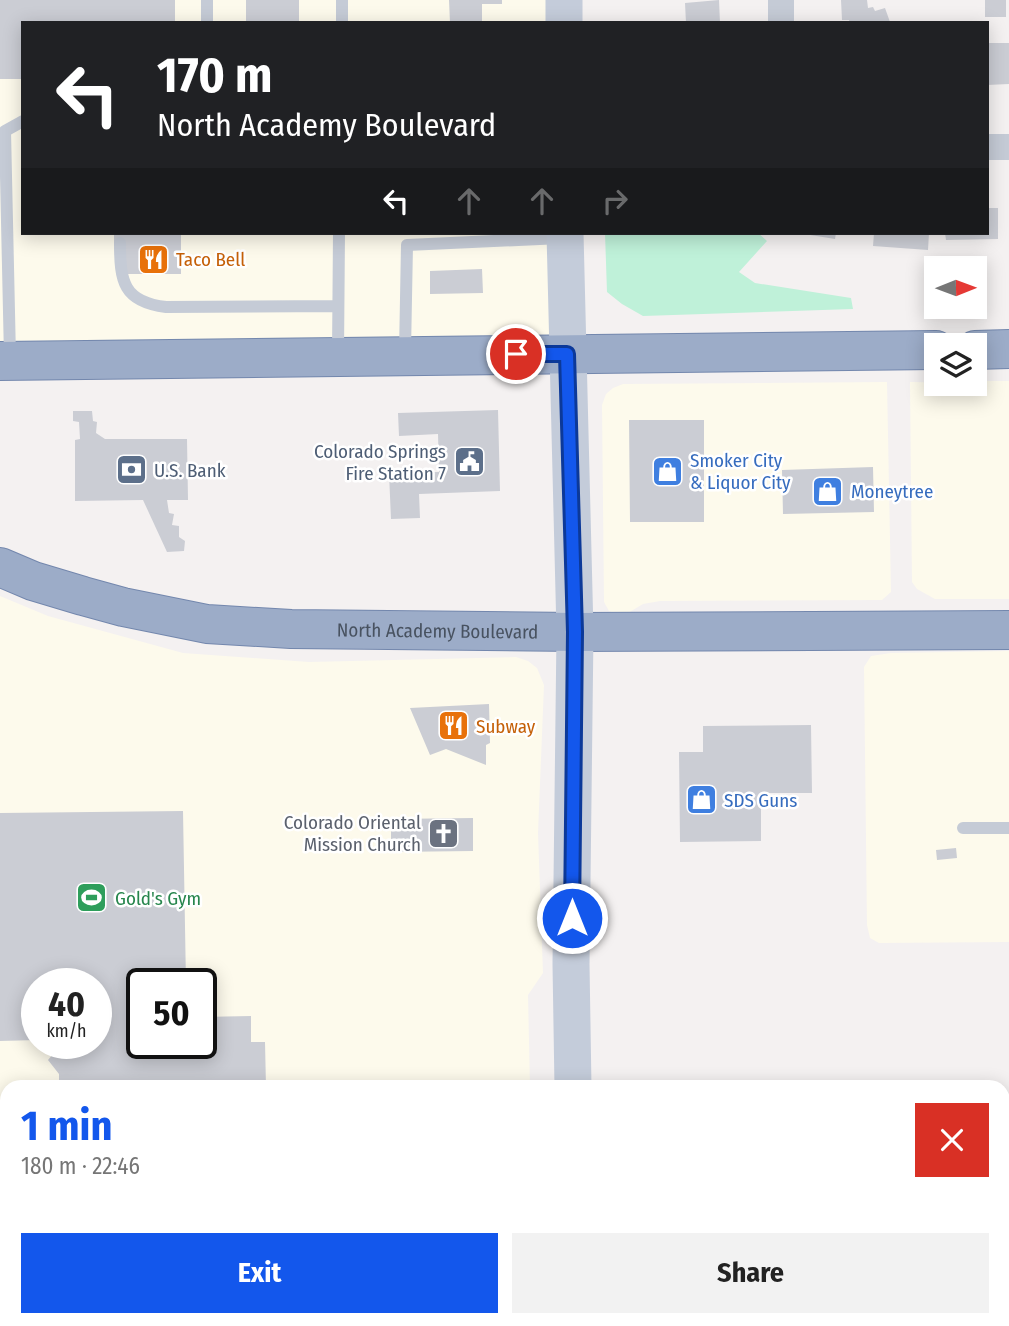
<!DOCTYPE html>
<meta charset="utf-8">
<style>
:root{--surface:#fff;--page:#f2f2f2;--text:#222;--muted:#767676;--accent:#1357ec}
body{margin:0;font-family:"Fira Sans Condensed",sans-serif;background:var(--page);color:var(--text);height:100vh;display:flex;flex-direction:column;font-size:26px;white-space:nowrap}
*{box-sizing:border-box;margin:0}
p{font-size:23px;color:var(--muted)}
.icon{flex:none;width:38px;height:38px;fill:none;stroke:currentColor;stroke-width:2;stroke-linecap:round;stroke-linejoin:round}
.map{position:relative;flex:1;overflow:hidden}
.panel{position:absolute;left:0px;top:1080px;width:1010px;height:247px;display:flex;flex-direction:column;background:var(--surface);border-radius:21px 21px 0 0;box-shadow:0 4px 18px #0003}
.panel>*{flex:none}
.hud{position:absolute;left:21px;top:21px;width:968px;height:214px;border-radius:0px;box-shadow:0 4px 18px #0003;background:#202124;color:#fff;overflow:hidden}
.needle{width:46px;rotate:89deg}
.controls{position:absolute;left:924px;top:256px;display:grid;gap:14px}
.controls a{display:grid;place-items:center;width:63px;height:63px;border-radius:0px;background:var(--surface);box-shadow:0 4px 18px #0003;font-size:35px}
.speed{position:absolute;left:21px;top:968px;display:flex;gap:14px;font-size:35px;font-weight:700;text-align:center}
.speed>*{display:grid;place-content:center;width:91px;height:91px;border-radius:50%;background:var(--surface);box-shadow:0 4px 18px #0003;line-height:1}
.speed small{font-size:18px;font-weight:400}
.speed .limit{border:4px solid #111;border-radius:10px;background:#fff;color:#111}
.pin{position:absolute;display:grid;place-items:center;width:60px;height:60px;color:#fff;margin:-30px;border:4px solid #fff;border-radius:50%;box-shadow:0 2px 7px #0007}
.me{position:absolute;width:77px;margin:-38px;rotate:0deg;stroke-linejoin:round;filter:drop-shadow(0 0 5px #0008)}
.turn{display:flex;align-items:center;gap:24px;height:147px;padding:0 21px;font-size:32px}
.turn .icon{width:91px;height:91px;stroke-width:2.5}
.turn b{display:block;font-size:49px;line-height:60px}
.lanes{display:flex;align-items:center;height:66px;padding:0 21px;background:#0003;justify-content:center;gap:35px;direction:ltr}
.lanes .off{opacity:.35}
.round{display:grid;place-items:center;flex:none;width:74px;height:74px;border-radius:0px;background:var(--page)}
.summary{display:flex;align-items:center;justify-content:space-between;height:119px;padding:0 21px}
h1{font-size:42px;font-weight:700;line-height:52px;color:var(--accent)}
.cta{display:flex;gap:14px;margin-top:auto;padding:14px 21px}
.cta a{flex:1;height:80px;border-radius:0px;background:var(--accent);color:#fff;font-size:28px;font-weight:700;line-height:80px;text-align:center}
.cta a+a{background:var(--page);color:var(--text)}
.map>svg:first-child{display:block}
.commercial{fill:#fdfaec;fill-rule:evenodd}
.green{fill:#bff1d9}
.building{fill:#cbcdd4}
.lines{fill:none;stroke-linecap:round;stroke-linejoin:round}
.trunk-casing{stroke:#7387ad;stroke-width:40}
.service{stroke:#c5cbd6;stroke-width:12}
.minor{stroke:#c5cbd6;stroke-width:26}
.secondary{stroke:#c4ccda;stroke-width:37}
.trunk{stroke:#9cacc8;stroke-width:38}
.route-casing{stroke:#0c3999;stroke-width:18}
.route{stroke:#1357ec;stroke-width:12}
.labels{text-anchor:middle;stroke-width:5;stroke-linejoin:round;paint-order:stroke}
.food-label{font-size:19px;fill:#c56008;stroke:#fff;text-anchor:start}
.service-label{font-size:19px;fill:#4e5e75;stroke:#fff;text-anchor:end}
.shop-label{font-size:19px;fill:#366cbe;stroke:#fff;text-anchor:start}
.street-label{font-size:19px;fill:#485260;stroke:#fff}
.worship-label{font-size:19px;fill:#5b616d;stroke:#fff;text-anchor:end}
.leisure-label{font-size:19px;fill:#27864d;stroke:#fff;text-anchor:start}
</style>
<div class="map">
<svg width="1009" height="1326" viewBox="0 0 1009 1326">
<rect width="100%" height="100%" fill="#f4f1f1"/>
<path class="commercial" d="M0 0H547L548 23H23V233H551L553 340 0 346Z
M975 381H1009V599H935L917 589 912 582 910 382 975 383Z
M887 382 891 592 882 600 660 601 643 604 628 613 618 614 609 611 604 602 602 405 606 394 613 388 623 384Z
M0 596 48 616 183 653 309 662 516 657 528 661 537 668 544 685 538 833 543 973 528 995 530 1087H7V1320H548V1326H0ZM37 984H96V1043H37ZM142 984H201V1043H142Z
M1009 651V942L879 943 870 938 867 925 864 667 871 656 891 653Z"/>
<path class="green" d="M605 233H758L767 241 739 272 755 283 851 298 853 309 643 316 622 304 607 292Z"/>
<path class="building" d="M0 0H175V23H23V79H0Z
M246 0H299V23H246Z
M449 0H502V4H482V23H450Z
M719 0 720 23H686L685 3Z
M841 0H867L868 8 873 7 875 11 885 8 890 22 850 23 849 20H842Z
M985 0H1006V17H985Z
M987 43H1009V84L987 85Z
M987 208H998V239L946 240 945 233H987Z
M114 233H181V274H125L114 243Z
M798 233H836L835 239Z
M874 233H929L928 250 873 246Z
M482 269 483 293 430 294V271Z
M498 410 500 491 419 494 420 518 391 519 389 473 439 472 438 434 399 436 398 413Z
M73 411H92L93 421 97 422 96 433 105 439H187L188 500H167L169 513 174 514 172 525 179 526V537L185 541 184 551 167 552 143 500 75 501V440L80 439 79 422 73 421Z
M629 420H704V522H630Z
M873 467 874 512 783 514 782 470Z
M489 704 490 743 486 745V765L446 749 430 755 410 708Z
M811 725 812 793H761V841L680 842 679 752H703V726Z
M183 811 186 984H142V1043H201V1017L251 1016V1042H265L266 1087H59V1074L48 1060 60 1046V1043H96V984H37V1040L0 1041V813Z
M473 818V851L391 852V819Z
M956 848 957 858 937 860 936 850Z
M7 1123V1211L0 1205V1130Z
M1003 1267H1009V1326H761V1320H1003Z
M0 1288H7V1320H256V1326H0Z
M684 1320H747V1326H684Z"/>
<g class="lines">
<defs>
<g id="trunk">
<path d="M975 350 1009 349"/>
<path d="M0 361 936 350"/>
<path id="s1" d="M0 567 33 581 83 596 123 607 207 624 291 629 575 632 1009 630"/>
</g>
</defs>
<use href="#trunk" class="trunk-casing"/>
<path class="service" d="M207 23V0
M342 23V0
M120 243C120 281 123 302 166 307L338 306
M405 352 407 245 561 238
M338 353 339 233
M10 357 5 131 23 121
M963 828H1009"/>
<path class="minor" d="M781 0V23
M987 147H1009"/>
<path class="secondary" d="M564 0V23
M565 233 575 632 571 964 573 1087
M576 1320V1326"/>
<use href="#trunk" class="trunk"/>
</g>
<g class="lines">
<defs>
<path id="route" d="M516 354H567L575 632 572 918"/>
</defs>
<use href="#route" class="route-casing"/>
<use href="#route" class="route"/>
</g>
<defs>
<symbol id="restaurant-square" viewBox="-11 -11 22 22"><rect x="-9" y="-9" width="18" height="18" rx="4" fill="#e8710a" stroke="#fff"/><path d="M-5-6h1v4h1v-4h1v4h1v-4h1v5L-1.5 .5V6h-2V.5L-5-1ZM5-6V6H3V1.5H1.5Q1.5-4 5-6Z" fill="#fff"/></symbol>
<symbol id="civic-square" viewBox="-11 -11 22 22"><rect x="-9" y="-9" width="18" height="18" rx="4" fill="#5c6f8a" stroke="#fff"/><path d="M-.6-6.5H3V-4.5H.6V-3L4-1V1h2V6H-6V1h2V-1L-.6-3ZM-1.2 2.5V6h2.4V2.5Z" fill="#fff"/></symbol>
<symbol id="bank-square" viewBox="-11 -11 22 22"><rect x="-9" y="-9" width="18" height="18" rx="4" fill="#5c6f8a" stroke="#fff"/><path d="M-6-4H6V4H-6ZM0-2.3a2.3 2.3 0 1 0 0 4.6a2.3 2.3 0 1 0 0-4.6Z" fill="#fff"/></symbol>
<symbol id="shop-square" viewBox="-11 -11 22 22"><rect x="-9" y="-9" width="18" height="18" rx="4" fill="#3f7fe0" stroke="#fff"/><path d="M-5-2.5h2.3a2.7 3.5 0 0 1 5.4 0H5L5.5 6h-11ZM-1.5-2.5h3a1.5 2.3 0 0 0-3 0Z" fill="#fff"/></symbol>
<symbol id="church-square" viewBox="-11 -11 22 22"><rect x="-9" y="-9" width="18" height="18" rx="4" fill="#6b7280" stroke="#fff"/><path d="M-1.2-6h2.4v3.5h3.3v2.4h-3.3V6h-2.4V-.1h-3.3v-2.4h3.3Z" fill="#fff"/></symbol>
<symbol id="stadium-square" viewBox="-11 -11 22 22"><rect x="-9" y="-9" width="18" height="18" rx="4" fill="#2e9e5b" stroke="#fff"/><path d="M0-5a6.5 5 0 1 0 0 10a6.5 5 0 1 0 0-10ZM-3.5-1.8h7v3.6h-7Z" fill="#fff"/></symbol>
</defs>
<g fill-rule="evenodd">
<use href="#restaurant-square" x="136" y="242" width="35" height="35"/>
<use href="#civic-square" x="452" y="444" width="35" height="35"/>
<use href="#bank-square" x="114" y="452" width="35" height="35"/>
<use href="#shop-square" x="650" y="454" width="35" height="35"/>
<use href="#shop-square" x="810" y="474" width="35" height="35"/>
<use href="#restaurant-square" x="436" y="708" width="35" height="35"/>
<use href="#shop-square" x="684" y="782" width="35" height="35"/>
<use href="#church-square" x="426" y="816" width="35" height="35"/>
<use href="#stadium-square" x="74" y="880" width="35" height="35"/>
</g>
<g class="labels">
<g class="food-label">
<text x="176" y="266">Taco Bell</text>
<text x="476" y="733">Subway</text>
</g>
<g class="service-label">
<text x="446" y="458">Colorado Springs<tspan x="446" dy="22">Fire Station 7</tspan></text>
<text x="154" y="477" text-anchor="start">U.S. Bank</text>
</g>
<g class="shop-label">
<text x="690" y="467">Smoker City<tspan x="690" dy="22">&amp; Liquor City</tspan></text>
<text x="851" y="498">Moneytree</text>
<text x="724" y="807">SDS Guns</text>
</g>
<g class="street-label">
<text dy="7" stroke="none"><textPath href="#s1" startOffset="446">North Academy Boulevard</textPath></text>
</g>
<g class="worship-label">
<text x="421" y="829">Colorado Oriental<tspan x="421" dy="22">Mission Church</tspan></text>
</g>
<g class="leisure-label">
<text x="115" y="905">Gold's Gym</text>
</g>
</g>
</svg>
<div class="controls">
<a><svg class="needle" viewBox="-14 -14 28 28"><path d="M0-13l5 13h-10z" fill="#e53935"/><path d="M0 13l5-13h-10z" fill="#767676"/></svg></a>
<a><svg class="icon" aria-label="layers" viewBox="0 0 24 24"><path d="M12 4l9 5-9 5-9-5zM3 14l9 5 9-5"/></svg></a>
</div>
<div class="speed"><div>40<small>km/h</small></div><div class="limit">50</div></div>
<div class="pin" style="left:516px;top:354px;background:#d93025"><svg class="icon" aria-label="arrive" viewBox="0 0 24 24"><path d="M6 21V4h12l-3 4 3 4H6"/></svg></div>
<svg class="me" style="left:572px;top:918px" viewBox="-20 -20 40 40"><circle r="17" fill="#1357ec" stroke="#fff" stroke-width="3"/><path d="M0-11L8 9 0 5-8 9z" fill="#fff"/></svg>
<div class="hud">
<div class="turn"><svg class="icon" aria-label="left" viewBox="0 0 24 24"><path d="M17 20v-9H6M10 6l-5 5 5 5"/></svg><div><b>170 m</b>North Academy Boulevard</div></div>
<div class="lanes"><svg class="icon" aria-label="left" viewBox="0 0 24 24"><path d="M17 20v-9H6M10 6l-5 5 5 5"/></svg><svg class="icon off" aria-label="ahead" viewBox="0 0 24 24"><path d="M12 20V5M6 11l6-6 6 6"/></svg><svg class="icon off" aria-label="ahead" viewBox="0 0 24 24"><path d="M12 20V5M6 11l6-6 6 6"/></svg><svg class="icon off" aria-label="right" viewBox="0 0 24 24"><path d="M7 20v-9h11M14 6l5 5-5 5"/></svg></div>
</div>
<section class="panel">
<div class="summary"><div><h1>1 min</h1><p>180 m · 22:46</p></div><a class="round" style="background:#d93025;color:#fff"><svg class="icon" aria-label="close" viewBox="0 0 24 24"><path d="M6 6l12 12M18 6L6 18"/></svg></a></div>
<div class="cta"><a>Exit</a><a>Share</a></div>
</section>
</div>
